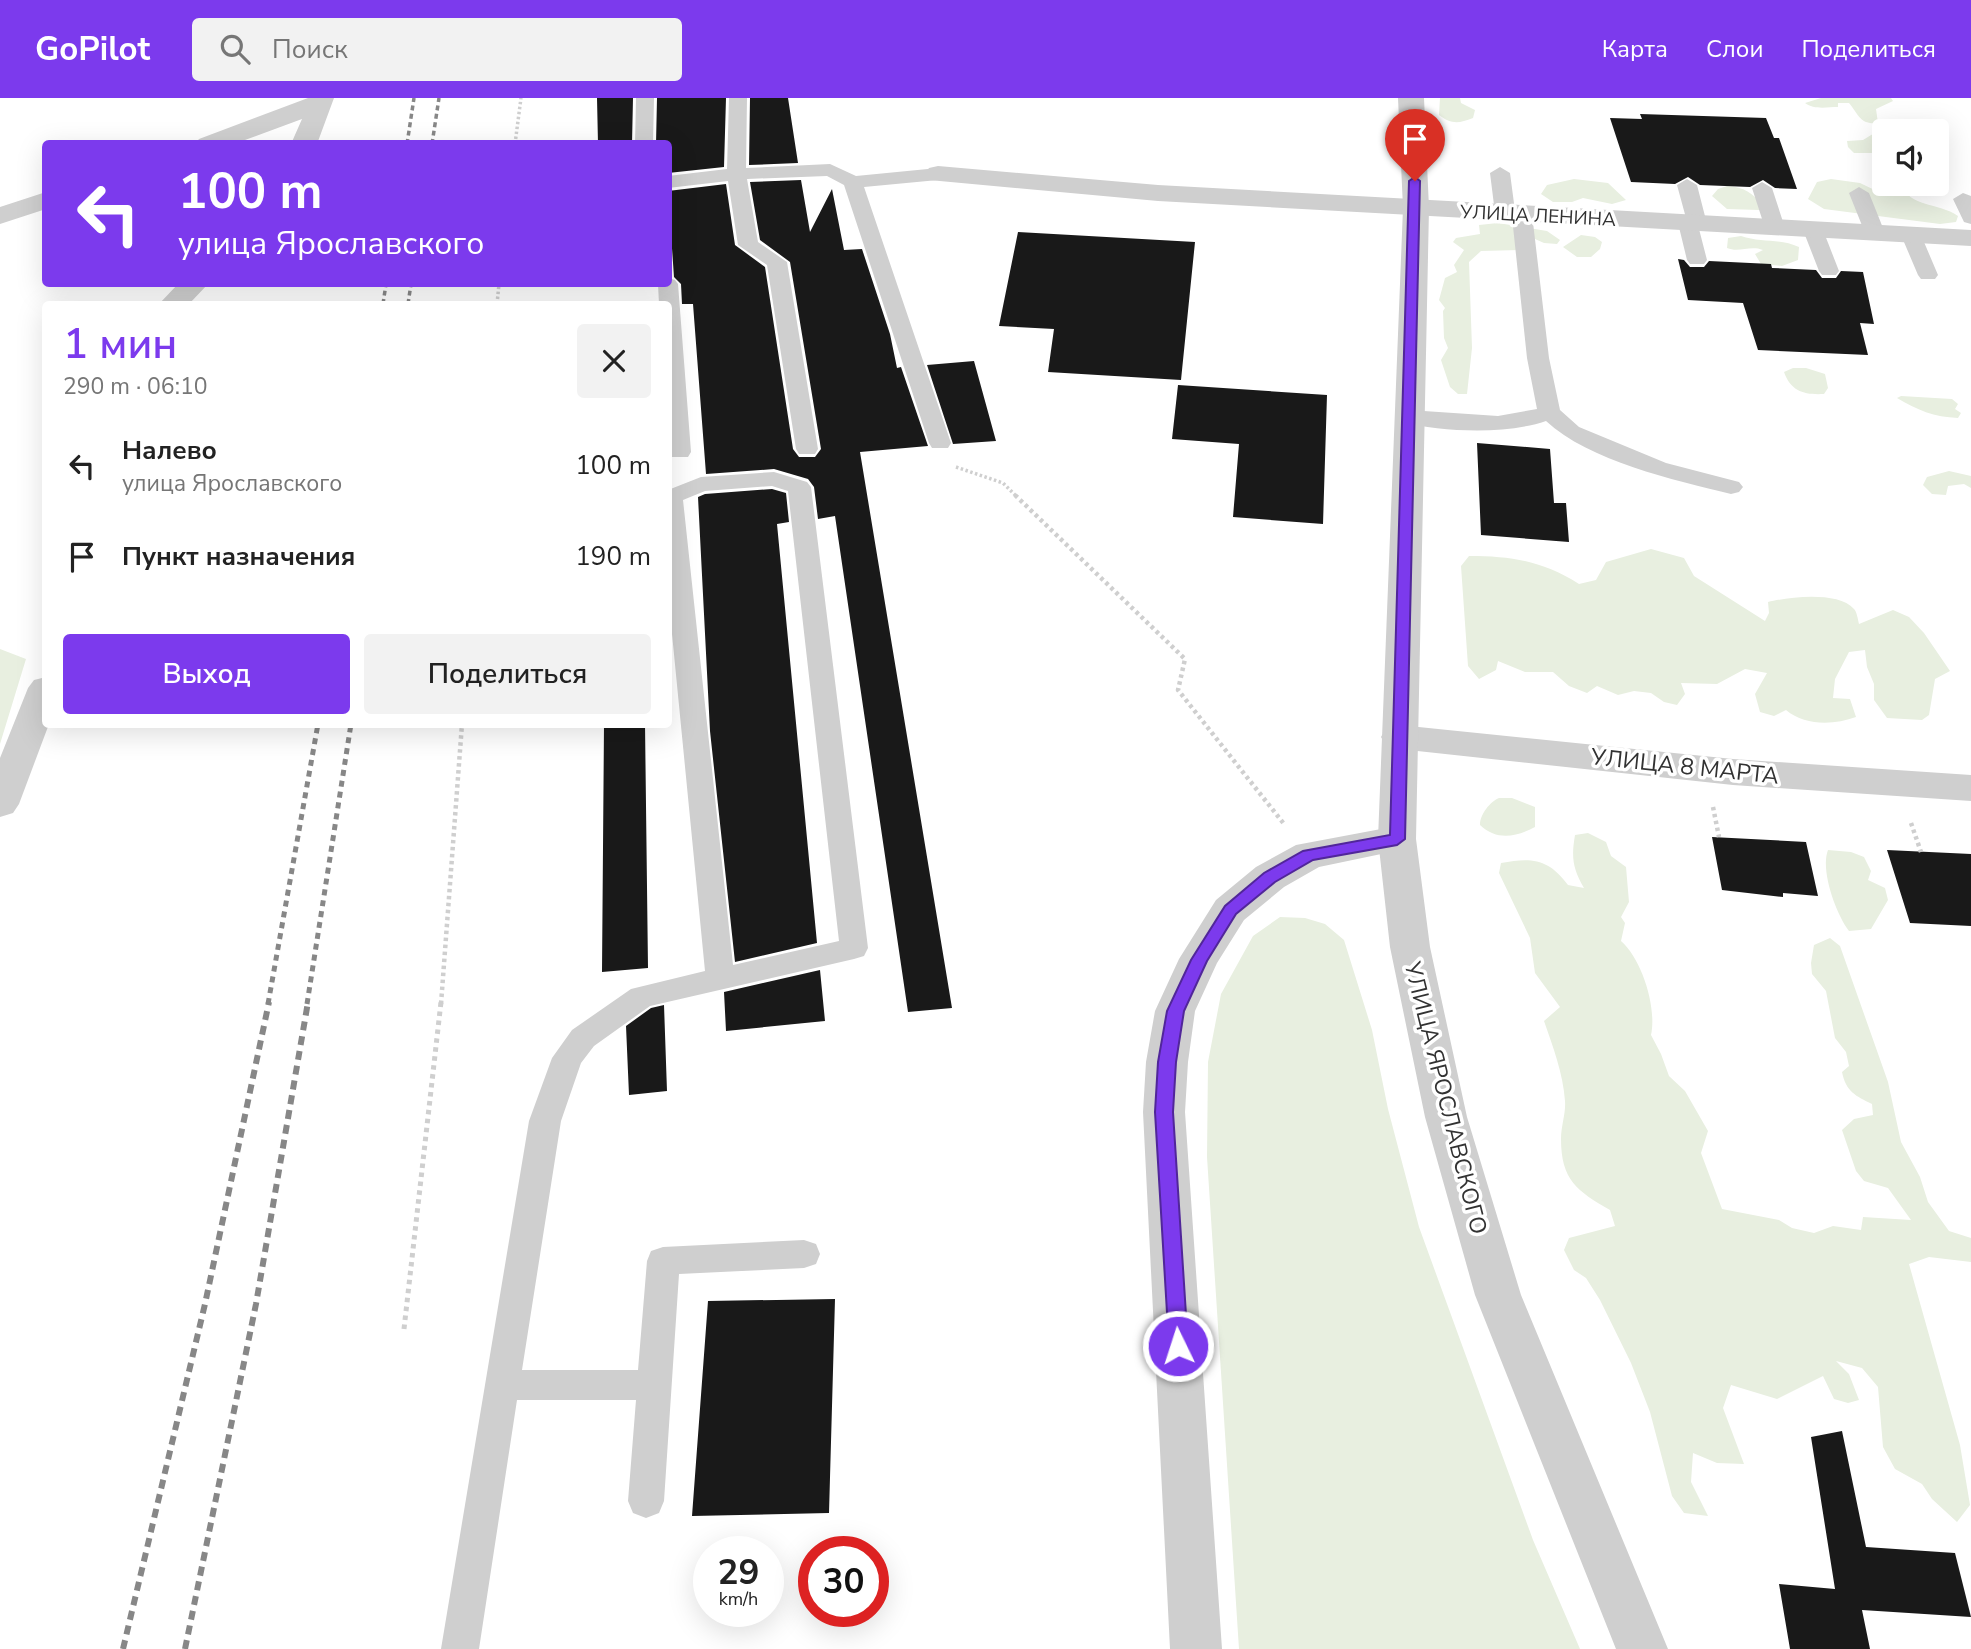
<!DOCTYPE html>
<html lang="ru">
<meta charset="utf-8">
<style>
:root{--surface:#fff;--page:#f2f2f2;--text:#222;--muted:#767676;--accent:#7c3aed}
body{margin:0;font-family:"Nunito Sans",sans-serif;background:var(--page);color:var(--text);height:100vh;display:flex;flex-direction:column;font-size:26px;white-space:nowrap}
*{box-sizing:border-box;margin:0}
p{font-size:23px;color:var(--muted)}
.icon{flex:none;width:38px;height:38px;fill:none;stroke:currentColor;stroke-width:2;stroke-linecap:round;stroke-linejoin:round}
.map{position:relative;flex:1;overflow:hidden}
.sheet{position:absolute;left:42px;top:203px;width:630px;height:427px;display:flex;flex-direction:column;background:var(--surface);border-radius:7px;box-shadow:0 7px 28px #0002}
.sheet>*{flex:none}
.hud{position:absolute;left:42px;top:42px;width:630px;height:147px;border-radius:7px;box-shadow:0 7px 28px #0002;background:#7c3aed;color:#fff;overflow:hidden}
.buttons{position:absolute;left:1872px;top:21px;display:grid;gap:14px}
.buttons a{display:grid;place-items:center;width:77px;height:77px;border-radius:7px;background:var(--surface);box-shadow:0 7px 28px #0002;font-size:35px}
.speed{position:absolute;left:693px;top:1438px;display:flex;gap:14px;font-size:35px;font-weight:700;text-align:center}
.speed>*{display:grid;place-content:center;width:91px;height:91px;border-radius:50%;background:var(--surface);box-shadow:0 7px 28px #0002;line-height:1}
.speed small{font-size:18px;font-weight:400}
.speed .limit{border:10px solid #d22;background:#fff;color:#111}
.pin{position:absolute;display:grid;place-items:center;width:60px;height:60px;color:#fff;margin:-72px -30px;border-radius:50% 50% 50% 0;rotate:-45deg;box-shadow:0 0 7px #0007}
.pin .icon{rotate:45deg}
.me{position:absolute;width:77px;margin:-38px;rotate:356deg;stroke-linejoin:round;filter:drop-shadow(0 0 5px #0008)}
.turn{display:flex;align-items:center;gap:24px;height:147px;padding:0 21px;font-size:32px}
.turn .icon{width:91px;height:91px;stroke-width:2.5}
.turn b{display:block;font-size:49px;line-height:60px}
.round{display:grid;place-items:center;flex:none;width:74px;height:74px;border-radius:7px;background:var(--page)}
.overview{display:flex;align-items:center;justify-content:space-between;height:119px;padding:0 21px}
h1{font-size:42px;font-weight:600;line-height:52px;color:var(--accent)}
.cta{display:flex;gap:14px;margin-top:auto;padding:14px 21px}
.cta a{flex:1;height:80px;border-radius:7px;background:var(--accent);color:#fff;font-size:28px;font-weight:600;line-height:80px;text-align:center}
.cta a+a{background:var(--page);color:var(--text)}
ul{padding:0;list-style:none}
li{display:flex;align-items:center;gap:21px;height:91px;padding:0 21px}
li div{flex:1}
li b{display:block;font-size:26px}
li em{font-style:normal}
header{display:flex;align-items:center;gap:42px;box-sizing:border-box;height:98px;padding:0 35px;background:var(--accent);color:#fff}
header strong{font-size:33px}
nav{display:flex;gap:38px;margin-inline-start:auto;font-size:24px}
.search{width:490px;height:63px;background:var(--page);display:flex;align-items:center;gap:18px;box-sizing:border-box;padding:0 24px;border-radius:7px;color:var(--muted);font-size:26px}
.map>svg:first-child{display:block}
.green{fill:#e8efe0}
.building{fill:#191919}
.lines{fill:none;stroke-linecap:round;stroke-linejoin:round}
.path-far2{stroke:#cfcfcf;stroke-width:3.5;stroke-dasharray:2.5 2.5;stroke-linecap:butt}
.path-far1{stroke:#cfcfcf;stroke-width:4.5;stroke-dasharray:3.5 3.5;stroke-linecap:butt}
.path{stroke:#cfcfcf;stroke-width:5;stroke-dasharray:4.5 4.5;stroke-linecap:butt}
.service{fill:#cfcfcf;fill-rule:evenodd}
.minor{fill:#cfcfcf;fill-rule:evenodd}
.tertiary{fill:#cfcfcf;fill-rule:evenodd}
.rail-far2{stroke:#878787;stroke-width:3.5;stroke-dasharray:5 3.5;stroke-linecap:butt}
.rail-far1{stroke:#878787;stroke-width:5;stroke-dasharray:6 5;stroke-linecap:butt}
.rail{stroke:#878787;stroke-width:6;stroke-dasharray:9 6;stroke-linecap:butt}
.route{fill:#7c3aed;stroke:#51269a;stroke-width:2}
.labels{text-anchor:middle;stroke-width:7;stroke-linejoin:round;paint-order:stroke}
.far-street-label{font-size:19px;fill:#323232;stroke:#fff}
.street-label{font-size:23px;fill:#323232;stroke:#fff}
</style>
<header>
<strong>GoPilot</strong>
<div class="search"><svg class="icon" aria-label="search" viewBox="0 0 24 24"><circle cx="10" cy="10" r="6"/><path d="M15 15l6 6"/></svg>Поиск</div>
<nav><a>Карта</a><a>Слои</a><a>Поделиться</a></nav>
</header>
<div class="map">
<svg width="1971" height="1551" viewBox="0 0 1971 1551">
<rect width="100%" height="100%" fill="#fff"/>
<path class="green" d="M1440 0H1460L1461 5 1475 12 1473 20C1458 26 1451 26 1439 17Z
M1821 0H1891L1893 3 1876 11 1878 25C1860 27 1859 17 1849 5H1838V9C1827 9 1814 12 1805 5Z
M1876 34 1885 38V81L1874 72 1875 55H1854L1848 49 1847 43 1863 42Z
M1574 81 1608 85 1626 102 1612 106 1583 100 1572 104H1553L1541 96 1547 87Z
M1831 81 1860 85 1885 97 1894 93 1889 86H1901C1910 110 1938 104 1958 118L1956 124 1940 126 1824 111 1808 101 1817 84Z
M1727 88C1744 89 1753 95 1763 108L1759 112 1727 111 1712 98 1718 91Z
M1498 125 1547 133 1560 142 1557 146 1544 145 1535 141 1532 148 1520 152 1481 153 1469 164 1472 250 1467 296H1458L1450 289 1441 262 1448 250 1444 240 1443 213 1445 210 1439 202 1445 180 1457 174 1454 167 1464 152 1453 144 1456 140 1480 136 1479 127Z
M1581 137 1595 139 1602 144 1600 151 1591 159H1577L1563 149Z
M1741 138C1761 145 1780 140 1799 149L1798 162 1782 168 1761 166 1755 156 1763 152C1750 147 1739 155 1727 150L1728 140Z
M1793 270H1806L1825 276 1828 290 1824 296C1805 297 1791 294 1784 274Z
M1901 298 1952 301 1958 306 1955 311 1961 315 1958 320C1934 319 1917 312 1897 300Z
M1949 373 1971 378V390L1964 386 1948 388 1946 397 1932 396 1923 387 1927 379Z
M1651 451 1684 460 1694 478 1765 523 1769 515 1768 504C1789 499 1838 493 1854 511 1857 514 1858 522 1859 526L1893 512 1909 519 1924 535 1950 573 1935 581 1929 617 1922 622 1887 620 1874 602V586L1867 569 1865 552 1849 554 1835 581 1833 600 1850 601 1856 619C1834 627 1805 628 1786 612L1774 618 1760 614 1755 596 1767 575 1745 571 1717 586 1681 585 1685 596 1677 607 1664 604 1651 595 1634 593 1618 597 1597 588 1587 595 1569 588 1553 574H1525L1498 563 1496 572 1479 581 1468 568 1461 468 1469 458C1512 458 1542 463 1579 486L1596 482 1606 464Z
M0 551 26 561 0 646Z
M1499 700H1512L1535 709V729C1516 739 1497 743 1480 727 1480 716 1490 704 1499 700Z
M1588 735 1606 744 1611 758 1626 769 1629 804 1621 819 1625 825 1621 843C1642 861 1657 910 1651 937L1661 956 1669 978 1685 993 1708 1033 1701 1055 1722 1111 1779 1122 1792 1130 1814 1135 1833 1128 1861 1132 1863 1119 1911 1122 1888 1090 1864 1083 1856 1073 1842 1032 1854 1021 1873 1017 1872 1006C1856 998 1846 994 1842 974L1849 968 1846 954 1835 940 1826 893 1812 876 1811 865 1814 847 1830 840 1840 848 1888 984 1901 1044 1920 1079 1928 1104 1949 1133 1971 1140V1164L1929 1159 1909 1166 1960 1347 1970 1407 1957 1424 1932 1401 1922 1386 1895 1371 1883 1349 1878 1289 1862 1270 1836 1263 1849 1276 1859 1302 1848 1305 1834 1301 1823 1278 1777 1301 1731 1287 1723 1310 1744 1366 1717 1365 1693 1355 1691 1384 1708 1418 1684 1415 1672 1398 1650 1314 1631 1265 1600 1202 1586 1180 1574 1172 1564 1152 1569 1140 1615 1128 1610 1112C1577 1093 1561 1082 1561 1041 1561 1028 1566 1015 1565 1003 1563 975 1553 949 1544 923L1560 909 1535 875 1530 840 1499 775 1501 765C1532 759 1549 761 1568 787L1584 790C1573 771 1571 760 1575 737Z
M1828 752 1851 754 1864 759 1871 773 1868 782 1885 790 1888 802 1871 831 1849 833C1836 816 1820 772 1828 752Z
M1280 819 1305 820 1325 826 1344 842 1372 932 1388 1011 1419 1129 1533 1442 1580 1551H1239L1207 1059 1208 964 1221 896 1253 838Z"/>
<path class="building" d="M597 0H633L632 46H598Z
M657 0H726L724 69 668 75V46H656Z
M750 0H788L798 65 749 67Z
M1640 16 1766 20 1774 40H1779L1797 91 1775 90 1763 82 1750 89 1700 87 1688 79 1675 86 1631 84 1610 20 1642 21Z
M801 82 810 134 832 91 844 152 862 151 890 236 897 270 901 269 928 348 860 354 952 910 908 914 835 418 818 421 814 389 808 381 774 371 706 376 693 206H682L681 186 674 179 668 93 726 86 735 147 765 169 793 351 799 359H815L821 351 790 164 760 142 750 84Z
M1018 134 1195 144 1181 282 1048 274 1054 231 999 228Z
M1678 161 1684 162 1690 169H1704L1709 163 1771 166 1772 170 1816 172 1822 180H1836L1841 173 1863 174 1874 226 1860 225 1868 257 1758 252 1743 205 1688 202Z
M974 263 996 343 953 346 927 267Z
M1178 287 1327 297 1323 426 1233 419 1239 346 1172 341Z
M1477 345 1550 351 1554 405H1566L1569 444 1481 437Z
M772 391 786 395 789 424 777 426 817 845 735 864 710 633 698 399 705 396Z
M604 626H645L648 870 602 874Z
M1712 739 1806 744 1818 798 1783 795V799L1722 792Z
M1887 752 1971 756V828L1910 825Z
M820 872 825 923 726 933 724 894Z
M664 907 667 993 629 997 626 928 651 910Z
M835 1201 829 1415 692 1418 708 1203Z
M1842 1333 1866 1449 1955 1455 1971 1519 1862 1512 1870 1551H1790L1779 1486 1835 1491 1811 1339Z"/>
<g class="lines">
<path class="path-far2" d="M515 46 521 0
M497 206 499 186
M956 369 1003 385 1017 399"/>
<path class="path-far1" d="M1015 397 1185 561 1178 592 1284 726
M1713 709 1719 739
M1911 725 1921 754
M441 906 462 626"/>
<path class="path" d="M404 1231 441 904"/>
<path class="service" d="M636 0H654L653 46H635Z
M729 0H747L746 70 830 66 856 78 938 70 948 76 938 82 864 89 951 345 948 350H932L929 345 844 87 827 78 747 81 758 144 787 164 818 351 815 356H799L796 351 767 167 738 147 728 83 668 90V78L727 71Z
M1500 69 1510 75 1515 113 1522 110 1532 116 1549 260 1560 312 1579 329 1666 365 1739 384 1743 389 1739 394 1731 396C1674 382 1589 363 1546 323 1505 337 1443 334 1401 324L1398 319 1401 314 1409 312 1498 318 1537 311 1527 260 1512 119 1505 121 1495 115 1490 75Z
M1687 81 1697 87 1707 126 1699 131 1707 162 1704 166H1690L1687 162 1678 125 1686 120 1677 87Z
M1762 84 1772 90 1785 130 1782 134H1768L1765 130 1752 90Z
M1859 89 1869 95 1885 135 1882 139H1868L1865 135 1849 95Z
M1963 95 1971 98V126L1964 124 1953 101Z
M1813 126 1820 128 1823 132 1839 173 1836 177H1822L1819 173 1803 132 1806 128Z
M1911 131 1918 133 1921 137 1938 177 1935 181H1921L1918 177 1901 137 1904 133Z
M668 180 675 182 678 186 691 354 688 359H672L669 354 668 206H659L658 186H668Z
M774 374 807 384 811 389 868 850 864 858 854 861 650 908 594 948 581 965 561 1023 522 1272H638L647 1163 651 1153 663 1149 804 1142 816 1146 820 1156 816 1166 804 1170 679 1176 664 1403 659 1415 646 1420 633 1415 628 1403 636 1302H517L479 1551H441L529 1023 552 960 572 932 631 891 705 873 668 495V392L701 379ZM772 388 788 393 839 843 733 867 683 402 705 393Z"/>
<path class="minor" d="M308 0H334L317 46H291L302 21 234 46H195L199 41Z
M938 68 1158 87 1971 132V148L1158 103 929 82 925 76 929 70Z
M46 94V111L0 126V109Z
M178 186H208L189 206H159Z
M46 579V626H49L19 706 13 715 0 719V660L28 590 34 582Z
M1399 627 1733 661 1971 677V703L1733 687 1399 651 1386 648 1381 639 1386 630Z
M1397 728 1410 732 1416 741 1410 750 1319 769 1284 789 1244 822 1217 865 1195 913 1188 964 1185 1014 1222 1551H1170L1143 1014 1146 964 1155 913 1179 861 1216 802 1256 769 1296 747Z"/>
<path class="tertiary" d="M1398 0H1424L1429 110 1416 741 1430 849 1467 1019 1521 1197 1668 1551H1616L1475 1197 1425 1019 1390 849 1378 741 1403 110Z"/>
<path class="rail-far2" d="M407 46 414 0
M432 46 439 0
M383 206 386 186
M408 206 411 186"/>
<path class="rail-far1" d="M268 906 318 626
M307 906 351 626"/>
<path class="rail" d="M123 1551 205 1206 269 904
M185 1551 256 1206 308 904"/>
</g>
<path class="route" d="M1415 79 1420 83 1405 741 1397 747 1313 762 1275 784 1236 816 1207 863 1184 913 1176 964 1173 1014 1188 1248 1185 1254 1178 1257 1171 1254 1169 1248 1155 1014 1158 964 1167 913 1191 862 1225 808 1264 775 1303 753 1390 737 1409 83Z"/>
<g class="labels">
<g class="far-street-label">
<text transform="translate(1538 117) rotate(3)" y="7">УЛИЦА ЛЕНИНА</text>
</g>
<g class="street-label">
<text transform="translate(1685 668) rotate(6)" y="8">УЛИЦА 8 МАРТА</text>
<text transform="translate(1446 1000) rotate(76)" y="8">УЛИЦА ЯРОСЛАВСКОГО</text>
</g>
</g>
</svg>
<div class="buttons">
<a><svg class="icon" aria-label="sound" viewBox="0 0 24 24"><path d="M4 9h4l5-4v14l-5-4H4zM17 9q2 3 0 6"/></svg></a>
</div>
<div class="speed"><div>29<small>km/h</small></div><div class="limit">30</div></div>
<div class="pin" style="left:1415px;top:83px;background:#d93025"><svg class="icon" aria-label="arrive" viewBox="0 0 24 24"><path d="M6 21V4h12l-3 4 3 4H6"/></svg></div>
<svg class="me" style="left:1178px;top:1248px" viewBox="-20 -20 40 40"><circle r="17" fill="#7c3aed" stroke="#fff" stroke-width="3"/><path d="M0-11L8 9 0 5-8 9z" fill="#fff"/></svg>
<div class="hud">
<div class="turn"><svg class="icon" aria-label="left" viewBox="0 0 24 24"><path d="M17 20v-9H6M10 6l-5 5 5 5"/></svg><div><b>100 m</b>улица Ярославского</div></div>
</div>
<section class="sheet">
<div class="overview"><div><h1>1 мин</h1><p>290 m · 06:10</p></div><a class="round"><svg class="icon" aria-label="close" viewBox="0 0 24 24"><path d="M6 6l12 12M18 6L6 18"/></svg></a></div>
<ul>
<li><svg class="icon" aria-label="left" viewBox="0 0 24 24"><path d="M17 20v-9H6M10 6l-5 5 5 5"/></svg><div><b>Налево</b><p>улица Ярославского</p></div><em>100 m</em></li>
<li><svg class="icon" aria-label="arrive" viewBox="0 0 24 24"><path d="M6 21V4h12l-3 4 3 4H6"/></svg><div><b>Пункт назначения</b></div><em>190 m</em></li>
</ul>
<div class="cta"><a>Выход</a><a>Поделиться</a></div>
</section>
</div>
